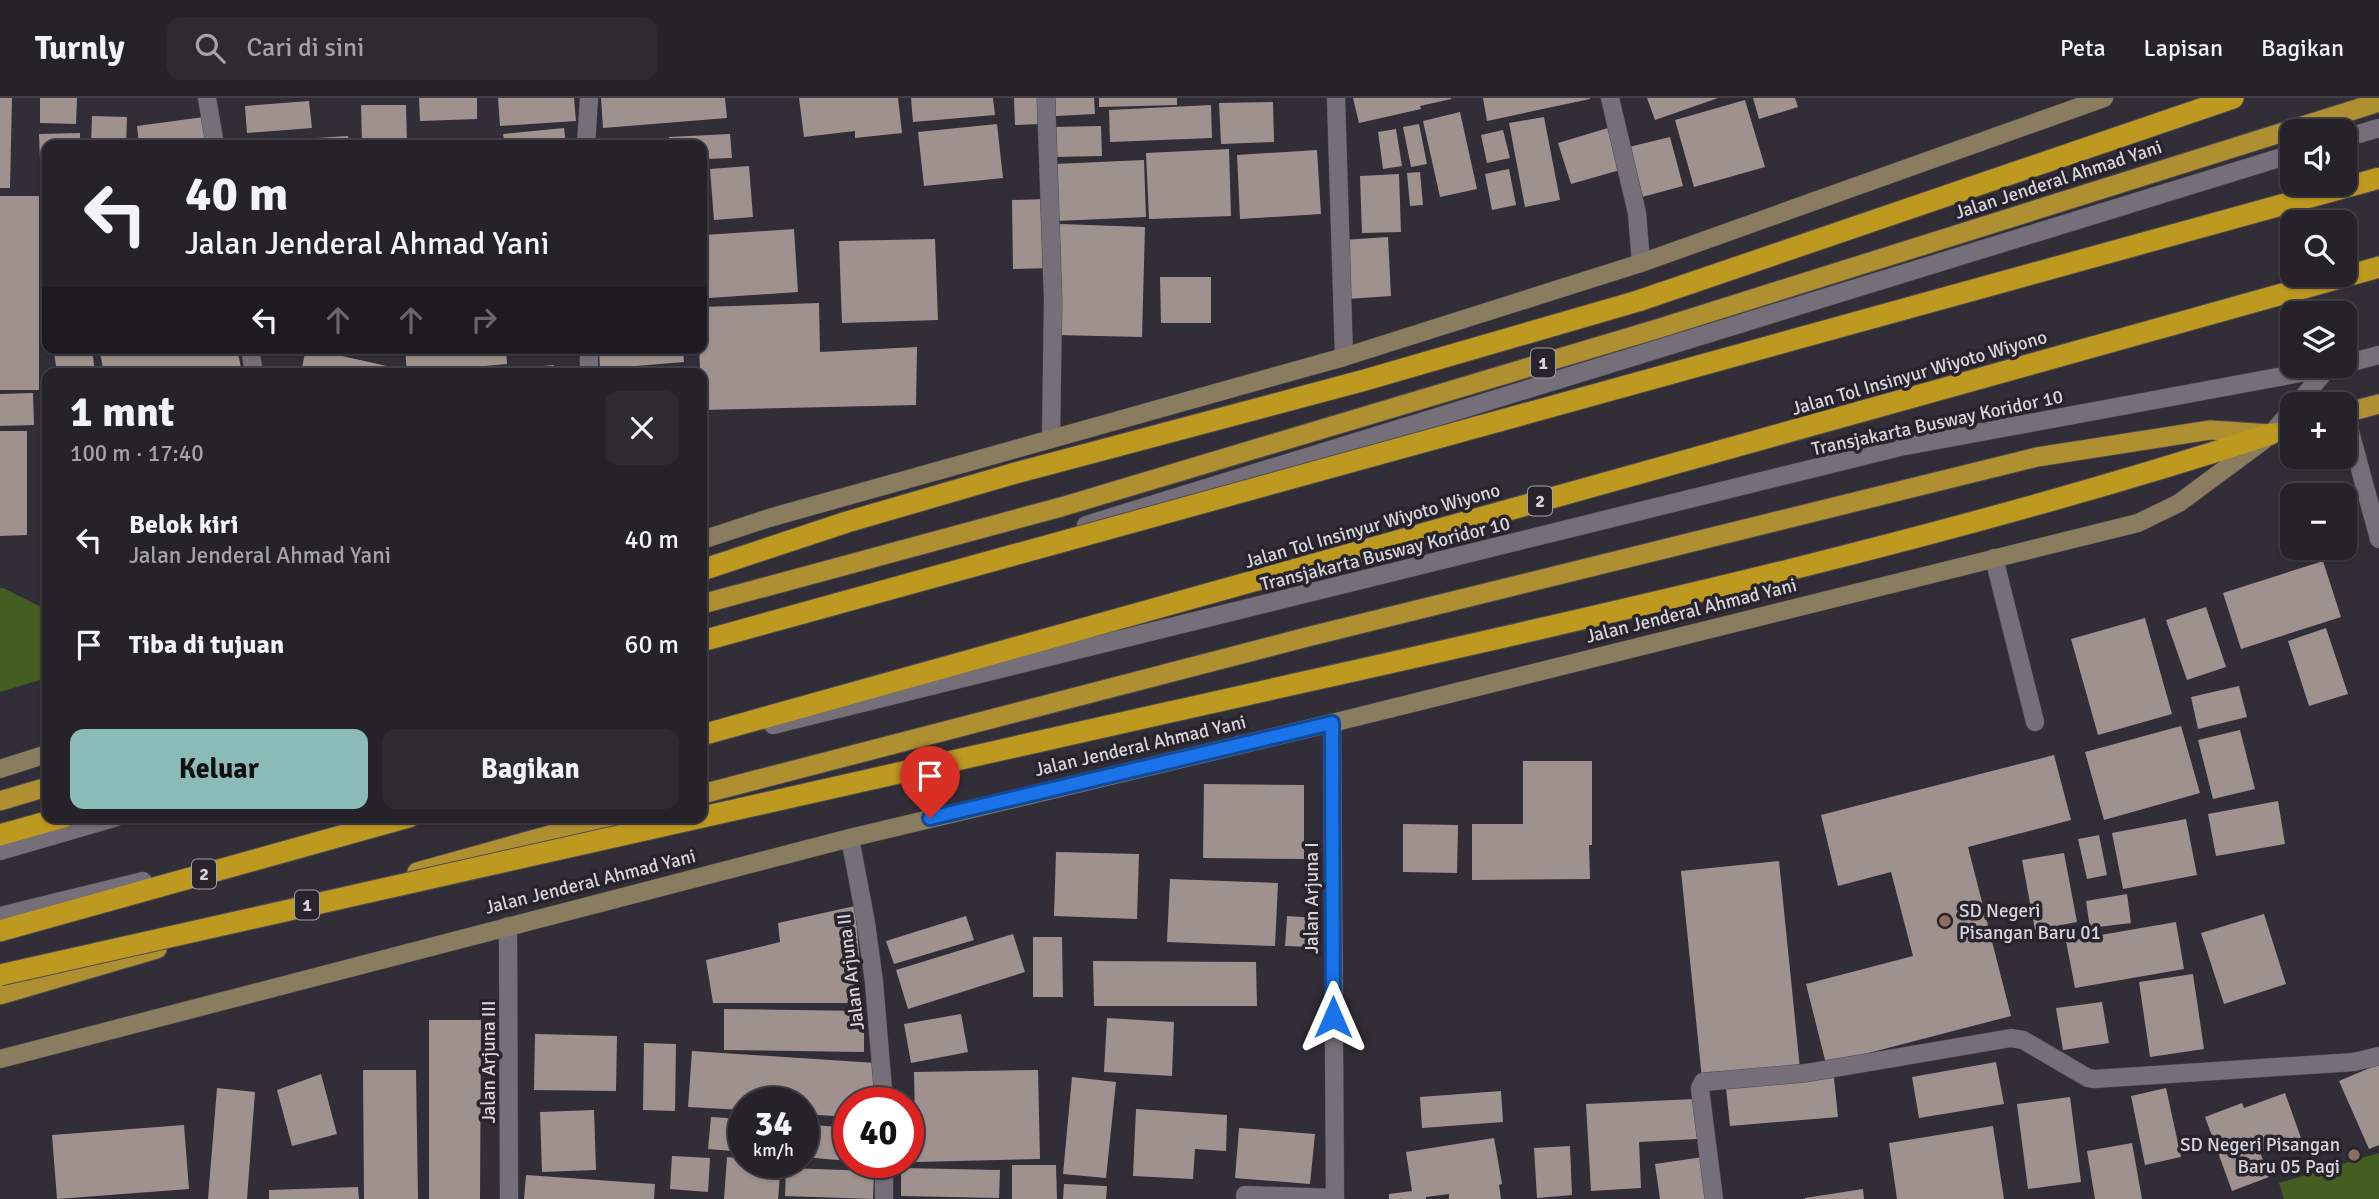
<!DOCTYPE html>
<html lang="id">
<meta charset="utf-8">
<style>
:root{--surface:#262229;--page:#2e2a31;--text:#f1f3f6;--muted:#a4a4a8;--line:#423f46;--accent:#8bbbb9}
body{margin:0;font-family:Signika,sans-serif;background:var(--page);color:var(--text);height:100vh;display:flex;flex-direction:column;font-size:26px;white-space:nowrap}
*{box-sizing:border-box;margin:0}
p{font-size:23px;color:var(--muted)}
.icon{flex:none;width:38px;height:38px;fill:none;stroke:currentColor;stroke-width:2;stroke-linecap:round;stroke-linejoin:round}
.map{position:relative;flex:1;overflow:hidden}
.panel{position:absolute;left:42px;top:270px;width:665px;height:455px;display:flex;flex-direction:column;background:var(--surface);border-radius:14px;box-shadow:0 2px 5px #0004,0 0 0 2px var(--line)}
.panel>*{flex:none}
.top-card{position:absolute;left:42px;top:42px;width:665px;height:214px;border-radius:14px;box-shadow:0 2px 5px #0004,0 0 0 2px var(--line);background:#262229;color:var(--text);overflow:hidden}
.fabs{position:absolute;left:2280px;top:21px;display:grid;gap:14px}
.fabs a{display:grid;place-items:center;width:77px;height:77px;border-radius:14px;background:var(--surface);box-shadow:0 2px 5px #0004,0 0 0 2px var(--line);font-size:35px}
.speed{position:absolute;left:728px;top:989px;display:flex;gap:14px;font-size:35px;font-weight:700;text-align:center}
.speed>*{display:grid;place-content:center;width:91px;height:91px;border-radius:50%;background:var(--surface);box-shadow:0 2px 5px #0004,0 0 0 2px var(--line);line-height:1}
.speed small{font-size:18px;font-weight:400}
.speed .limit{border:10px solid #d22;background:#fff;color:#111}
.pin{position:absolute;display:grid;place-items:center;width:60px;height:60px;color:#fff;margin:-72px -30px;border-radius:50% 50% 50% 0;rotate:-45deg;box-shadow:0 0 7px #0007}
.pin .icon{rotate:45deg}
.me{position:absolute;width:77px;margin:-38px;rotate:0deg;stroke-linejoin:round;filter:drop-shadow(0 0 5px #0008)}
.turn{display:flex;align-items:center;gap:24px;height:147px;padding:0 28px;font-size:32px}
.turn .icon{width:91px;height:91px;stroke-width:2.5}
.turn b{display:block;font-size:49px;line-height:60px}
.lanes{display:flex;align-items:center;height:66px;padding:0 28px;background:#0003;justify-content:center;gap:35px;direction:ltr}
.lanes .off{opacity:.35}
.round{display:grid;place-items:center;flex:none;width:74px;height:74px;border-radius:14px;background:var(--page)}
.head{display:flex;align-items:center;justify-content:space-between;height:119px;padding:0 28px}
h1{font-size:42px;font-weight:700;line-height:52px}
.primary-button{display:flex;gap:14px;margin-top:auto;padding:14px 28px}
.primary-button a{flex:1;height:80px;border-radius:14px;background:var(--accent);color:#111;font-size:28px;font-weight:700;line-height:80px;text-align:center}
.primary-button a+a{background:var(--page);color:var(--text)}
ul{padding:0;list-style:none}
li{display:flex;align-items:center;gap:21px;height:105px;padding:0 28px}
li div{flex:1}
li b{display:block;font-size:26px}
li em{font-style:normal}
header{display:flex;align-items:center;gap:42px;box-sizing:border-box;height:98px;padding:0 35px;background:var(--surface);border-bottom:2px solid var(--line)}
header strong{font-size:33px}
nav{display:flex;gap:38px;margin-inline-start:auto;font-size:24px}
.search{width:490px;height:63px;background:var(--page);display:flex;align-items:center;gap:18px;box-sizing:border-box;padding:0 24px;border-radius:14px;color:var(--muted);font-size:26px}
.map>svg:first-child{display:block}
.green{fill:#445d21}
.building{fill:#9f928e}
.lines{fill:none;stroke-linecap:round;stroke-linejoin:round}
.service-casing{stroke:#4f4b53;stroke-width:19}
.minor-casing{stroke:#4f4b53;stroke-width:19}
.tertiary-casing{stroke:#4f4b53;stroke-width:19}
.secondary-casing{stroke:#4f4b53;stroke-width:19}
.trunk-casing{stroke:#4f4b53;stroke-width:21}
.motorway-casing{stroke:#4f4b53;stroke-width:23}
.service{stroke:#746f79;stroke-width:18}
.minor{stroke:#746f79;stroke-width:18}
.tertiary{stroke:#746f79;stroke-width:18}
.secondary{stroke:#8a7c5e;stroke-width:18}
.trunk{stroke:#af9031;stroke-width:19}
.motorway{stroke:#be991f;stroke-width:21}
.motorway-bridge-casing{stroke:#4f4b53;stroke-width:23;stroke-linecap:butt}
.motorway-bridge{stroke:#be991f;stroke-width:21}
.route-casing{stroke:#114b97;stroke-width:18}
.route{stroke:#1a73e8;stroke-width:12}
.education-dot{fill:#8d6e63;stroke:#28242d;stroke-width:2.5}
.labels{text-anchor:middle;stroke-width:7;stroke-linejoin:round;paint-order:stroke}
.shield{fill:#28242d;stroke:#a2a0a6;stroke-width:2}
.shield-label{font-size:18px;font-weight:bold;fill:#d7d5da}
.street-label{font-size:19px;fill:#d7d5da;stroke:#28242d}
.poi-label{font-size:19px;fill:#d7d5da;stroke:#28242d;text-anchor:start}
</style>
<header>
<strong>Turnly</strong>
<div class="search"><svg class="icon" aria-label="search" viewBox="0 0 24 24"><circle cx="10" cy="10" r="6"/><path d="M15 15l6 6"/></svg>Cari di sini</div>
<nav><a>Peta</a><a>Lapisan</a><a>Bagikan</a></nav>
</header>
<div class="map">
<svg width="2379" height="1101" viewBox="0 0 2379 1101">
<rect width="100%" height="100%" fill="#322e37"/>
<path class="green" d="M0 490H3L47 512V580L0 594Z
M2379 1055V1101H2284L2279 1085Z"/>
<path class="building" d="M0 0H12L10 90H0Z
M40 0H77L76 26 40 25Z
M419 0H477V21L420 23Z
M498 0H574L576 23 500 28Z
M601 0H725L727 20 603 30Z
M799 0H898L902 35 855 40V33L804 39Z
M911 0H993L995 17 913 24Z
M1014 0H1039L1040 26 1015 27Z
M1055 0H1094L1095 16 1056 18Z
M1099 0H1177V7L1099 9Z
M1353 0H1451V1L1420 8 1421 11 1359 25Z
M1483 0H1590V1L1487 23Z
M1647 0H1718L1655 22Z
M1753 0H1795L1798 9 1759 21Z
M1745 2 1765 69 1694 89 1675 22Z
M309 3 312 30 247 35 245 8Z
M1273 4 1274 44 1221 46 1219 5Z
M361 7H406L407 47H362Z
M1211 7 1212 40 1110 44 1109 12Z
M1460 14 1477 91 1440 99 1423 23Z
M92 18 127 19 126 47H91Z
M204 19 208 47H139L137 28Z
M1544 19 1560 102 1525 109 1509 25Z
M997 26 1003 80 924 88 918 34Z
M1419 26 1427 66 1411 69 1403 29Z
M1101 28 1102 58 1052 59 1051 29Z
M564 30 566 47H505L503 36Z
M1608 30 1620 72 1571 86 1558 45Z
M1396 31 1402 68 1383 71 1378 34Z
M1503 32 1510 60 1487 65 1481 37Z
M80 35V47H47V87H41L39 36Z
M730 36 732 60 705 61 708 125 702 126V47H669V39Z
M348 38 349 47H239V45Z
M1670 39 1683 88 1642 99 1629 49Z
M649 40 650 47H602V42Z
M1229 51 1231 118 1149 121 1146 55Z
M1317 52 1321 116 1240 121 1237 57Z
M1144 62 1146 119 1057 123 1055 66Z
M749 68 753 119 714 122 710 71Z
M1509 71 1516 107 1492 112 1485 76Z
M1420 74 1423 107 1410 108 1407 75Z
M1399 76 1401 134 1362 135 1360 78Z
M0 98H39V292H0Z
M1047 101 1048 170 1013 171 1012 102Z
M1060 126 1145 129 1142 239 1057 237Z
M794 131 798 194 709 200 705 137Z
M1388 139 1391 198 1347 201 1343 142Z
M935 141 938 222 842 225 839 143Z
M1160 179H1211V225H1161Z
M819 205 820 254 917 249 916 307 702 312 699 250H702V209Z
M92 250 95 275H57L54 254Z
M125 250H237L242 275H104L100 255Z
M306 250 396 270 395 275H301Z
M405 250H506L507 266 407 275Z
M515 250H580V253L516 258Z
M599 250H683L684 264 600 271Z
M554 267V275H487V273Z
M33 295 34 327 0 328V296Z
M0 333H27V437L0 438Z
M2323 463 2341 519 2241 551 2223 495Z
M2206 509 2226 569 2187 582 2166 522Z
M2145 520 2172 616 2098 637 2071 541Z
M2326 530 2348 596 2309 608 2288 543Z
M2239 588 2247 619 2198 631 2191 599Z
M2181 628 2200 695 2104 722 2085 654Z
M2240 632 2255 691 2213 701 2198 642Z
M2054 657 2071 722 1968 749 2011 918 1826 966 1806 886 1913 858 1891 774 1838 788 1821 717Z
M1523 663H1592V747H1589L1590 781 1472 782V726H1523Z
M1204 686 1304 687V761L1203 760Z
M2278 703 2285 746 2216 758 2208 716Z
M2186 721 2197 777 2123 791 2112 735Z
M1403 726 1458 727 1457 775 1403 774Z
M2099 737 2107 777 2087 781 2078 741Z
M1056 754 1139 756 1137 821 1054 818Z
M2064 755 2077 824 2035 832 2022 762Z
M1779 763 1800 971 1702 981 1681 773Z
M1170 781 1278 785 1275 848 1167 844Z
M2127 796 2131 825 2090 830 2086 803Z
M855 808 860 866 849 905H713L706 862 780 844 778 825Z
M2264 816 2286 886 2224 906 2201 835Z
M966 818 974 842 894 866 886 843Z
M1287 818 1316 820 1314 849 1285 848Z
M2176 824 2184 871 2075 890 2066 843Z
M1013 836 1025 874 908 911 896 872Z
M1033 839H1062L1063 899H1033Z
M1093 863 1256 864 1257 908H1094Z
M2193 876 2204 951 2150 959 2139 884Z
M2102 904 2109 945 2063 952 2056 910Z
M724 911 864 913V954L724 952Z
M961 916 968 954 911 965 904 926Z
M1107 920 1174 924 1172 978 1104 974Z
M429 922H481L480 1101H429Z
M535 936 617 938 616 993 534 992Z
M644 945 676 946 675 1013 643 1012Z
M692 953 876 965 874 1004H849V1019L803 1016V1004H744V1012L688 1009Z
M1996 964 2004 1006 1919 1020 1912 979Z
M2379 966V1047L2369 1051 2339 983Z
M363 972H416L418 1101H364Z
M1038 972 1040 1061 916 1064 914 974Z
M321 976 337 1036 292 1048 277 992Z
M1072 979 1116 984 1106 1080 1063 1076Z
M1834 980 1838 1019 1730 1028 1726 990Z
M217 990 255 994 247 1101H208Z
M2166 990 2181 1059 2145 1067 2131 998Z
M1501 993 1503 1024 1422 1030 1420 999Z
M2285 995 2301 1040 2260 1054 2269 1079 2232 1093 2205 1019 2242 1005 2244 1010Z
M2070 999 2081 1084 2028 1091 2017 1006Z
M1695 1001 1697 1041 1639 1044 1641 1090 1591 1093 1586 1006Z
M1136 1011 1227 1017 1226 1053 1195 1051 1193 1081 1133 1078Z
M594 1012 596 1072 542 1074 540 1014Z
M711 1019 744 1021V1054L708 1051Z
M803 1026 849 1030V1063L803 1059Z
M184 1027 189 1091 57 1101 52 1037Z
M1993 1028 2004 1101H1897L1889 1045Z
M1239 1030 1315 1036 1310 1086 1235 1080Z
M1494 1040 1502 1086 1499 1087 1501 1101H1449V1096L1426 1099V1101H1389V1096L1412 1093 1406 1054Z
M2132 1045 2142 1101H2095L2087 1053Z
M1570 1048 1572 1097 1537 1100 1534 1050Z
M672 1058 710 1060 708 1094 670 1091Z
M727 1059 744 1061V1064L781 1065 778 1101H724Z
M1703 1059 1709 1101H1660L1655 1066Z
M1012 1067H1056L1057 1101H1012Z
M786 1070 874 1073 873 1101 785 1098Z
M901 1070 1000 1072 999 1100 901 1098Z
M526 1077 655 1086 654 1101H524Z
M1064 1086 1107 1088 1106 1101H1063Z
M358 1089 359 1101H269V1092Z
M1863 1091 1864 1101H1805V1100Z"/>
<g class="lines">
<defs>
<path id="service" d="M2345 40 2379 30
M2345 266 2379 257
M2297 306 2328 270
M2271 336 2292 312
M1086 427 2292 56
M1994 460 2035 624
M773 627 1900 349 2338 268
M0 753 117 719
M0 818 143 783"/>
<path id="minor" d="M207 0 215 47
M1046 0 1053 202 1051 341
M1336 0 1344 259
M1610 0 1637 115 1641 165
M586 47 589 0
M250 250 254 275
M589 250V275
M850 740 866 825 874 884 884 1004
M508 828 509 1101
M1245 1097 1335 1100
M884 1101V1064
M1714 1101 1701 999 1700 990 1703 984 1806 975 2011 940 2023 942 2088 980 2094 981 2354 964 2379 958"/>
<path id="tertiary" d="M2345 315 2379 441
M1332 625 1335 1101"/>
<path id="secondary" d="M702 442 769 420 1344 259 1641 165 2104 0
M0 671 47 656
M0 961 850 740 1332 625 2138 425 2179 405 2264 342"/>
<path id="trunk" d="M2345 315 2379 306
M702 506 1061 409 1660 230 2379 4
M702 696 1311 538 2037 359 2210 332 2271 336 2292 330
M0 703 47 689
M417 774 615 719
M0 897 157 851"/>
<path id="motorway" d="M702 472 847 424 1012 376 1365 282 1638 203 2233 0
M1170 614C1539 531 1911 453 2271 336
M702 637 2379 169
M0 737 64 719
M0 833 409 719"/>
</defs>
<use href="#service" class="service-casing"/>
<use href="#minor" class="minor-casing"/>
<use href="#tertiary" class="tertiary-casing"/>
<use href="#secondary" class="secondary-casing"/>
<use href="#trunk" class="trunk-casing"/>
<use href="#motorway" class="motorway-casing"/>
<use href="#service" class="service"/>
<use href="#minor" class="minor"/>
<use href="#tertiary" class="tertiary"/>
<use href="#secondary" class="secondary"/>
<use href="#trunk" class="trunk"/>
<use href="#motorway" class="motorway"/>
<defs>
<path id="motorway-bridge" d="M702 543 2379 80
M0 877 1170 614"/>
</defs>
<use href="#motorway-bridge" class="motorway-bridge-casing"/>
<use href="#motorway-bridge" class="motorway-bridge"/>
</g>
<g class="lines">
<defs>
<path id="route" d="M930 720 1332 625 1333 919"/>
</defs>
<use href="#route" class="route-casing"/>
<use href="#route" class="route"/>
</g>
<g class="education-dot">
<circle cx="1945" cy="823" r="7"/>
<circle cx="2354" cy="1057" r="7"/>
</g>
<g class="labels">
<g class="shield">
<rect x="1531" y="250.5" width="24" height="29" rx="5"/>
<rect x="1528" y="388.5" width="24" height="29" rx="5"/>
<rect x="192" y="761.5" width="24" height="29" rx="5"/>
<rect x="295" y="792.5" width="24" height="29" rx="5"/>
</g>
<g class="shield-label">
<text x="1543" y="271">1</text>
<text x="1540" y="409">2</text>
<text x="204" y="782">2</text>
<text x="307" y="813">1</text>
</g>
<g class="street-label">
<text transform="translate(2058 81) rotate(-18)" y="7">Jalan Jenderal Ahmad Yani</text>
<text transform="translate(1919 274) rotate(-16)" y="7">Jalan Tol Insinyur Wiyoto Wiyono</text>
<text transform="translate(1937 324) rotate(-12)" y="7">Transjakarta Busway Koridor 10</text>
<text transform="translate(1372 427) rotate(-16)" y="7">Jalan Tol Insinyur Wiyoto Wiyono</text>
<text transform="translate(1385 455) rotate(-14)" y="7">Transjakarta Busway Koridor 10</text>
<text transform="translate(1691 512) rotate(-14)" y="7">Jalan Jenderal Ahmad Yani</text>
<text transform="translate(1140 647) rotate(-13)" y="7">Jalan Jenderal Ahmad Yani</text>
<text transform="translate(590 783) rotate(-14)" y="7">Jalan Jenderal Ahmad Yani</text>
<text transform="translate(1311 800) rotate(-90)" y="7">Jalan Arjuna I</text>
<text transform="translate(850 874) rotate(-97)" y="7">Jalan Arjuna II</text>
<text transform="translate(488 964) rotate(-90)" y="7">Jalan Arjuna III</text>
</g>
<g class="poi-label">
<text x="1959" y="819">SD Negeri<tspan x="1959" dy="22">Pisangan Baru 01</tspan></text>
<text x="2340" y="1053" text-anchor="end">SD Negeri Pisangan<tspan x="2340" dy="22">Baru 05 Pagi</tspan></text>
</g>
</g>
</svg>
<div class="fabs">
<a><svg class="icon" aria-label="sound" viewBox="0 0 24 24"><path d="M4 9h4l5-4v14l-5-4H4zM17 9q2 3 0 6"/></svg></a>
<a><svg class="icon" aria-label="search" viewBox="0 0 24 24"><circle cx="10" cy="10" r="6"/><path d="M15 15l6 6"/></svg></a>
<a><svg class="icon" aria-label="layers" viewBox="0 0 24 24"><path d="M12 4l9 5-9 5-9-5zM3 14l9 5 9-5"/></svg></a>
<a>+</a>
<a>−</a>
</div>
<div class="speed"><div>34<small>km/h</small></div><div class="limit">40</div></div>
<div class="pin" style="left:930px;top:720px;background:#d93025"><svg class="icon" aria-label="arrive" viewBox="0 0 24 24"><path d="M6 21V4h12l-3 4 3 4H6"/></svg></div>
<svg class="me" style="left:1333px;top:919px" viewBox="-20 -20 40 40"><path d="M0-17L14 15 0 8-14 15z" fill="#1a73e8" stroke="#fff" stroke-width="4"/></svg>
<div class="top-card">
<div class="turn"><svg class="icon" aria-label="left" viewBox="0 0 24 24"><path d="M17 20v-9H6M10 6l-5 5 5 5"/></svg><div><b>40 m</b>Jalan Jenderal Ahmad Yani</div></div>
<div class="lanes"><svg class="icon" aria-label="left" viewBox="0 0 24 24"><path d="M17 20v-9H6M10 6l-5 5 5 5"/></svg><svg class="icon off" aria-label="ahead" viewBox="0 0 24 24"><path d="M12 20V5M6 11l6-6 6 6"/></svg><svg class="icon off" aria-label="ahead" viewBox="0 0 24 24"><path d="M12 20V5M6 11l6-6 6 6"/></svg><svg class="icon off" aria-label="right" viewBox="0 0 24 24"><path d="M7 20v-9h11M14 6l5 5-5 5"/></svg></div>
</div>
<section class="panel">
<div class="head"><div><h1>1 mnt</h1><p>100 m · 17:40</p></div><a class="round"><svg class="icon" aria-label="close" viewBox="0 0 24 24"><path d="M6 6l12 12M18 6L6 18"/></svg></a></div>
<ul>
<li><svg class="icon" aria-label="left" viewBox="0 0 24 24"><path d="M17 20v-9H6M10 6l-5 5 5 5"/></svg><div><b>Belok kiri</b><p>Jalan Jenderal Ahmad Yani</p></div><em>40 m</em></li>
<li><svg class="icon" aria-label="arrive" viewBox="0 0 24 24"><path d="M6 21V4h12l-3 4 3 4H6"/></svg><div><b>Tiba di tujuan</b></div><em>60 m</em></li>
</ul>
<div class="primary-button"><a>Keluar</a><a>Bagikan</a></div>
</section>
</div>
